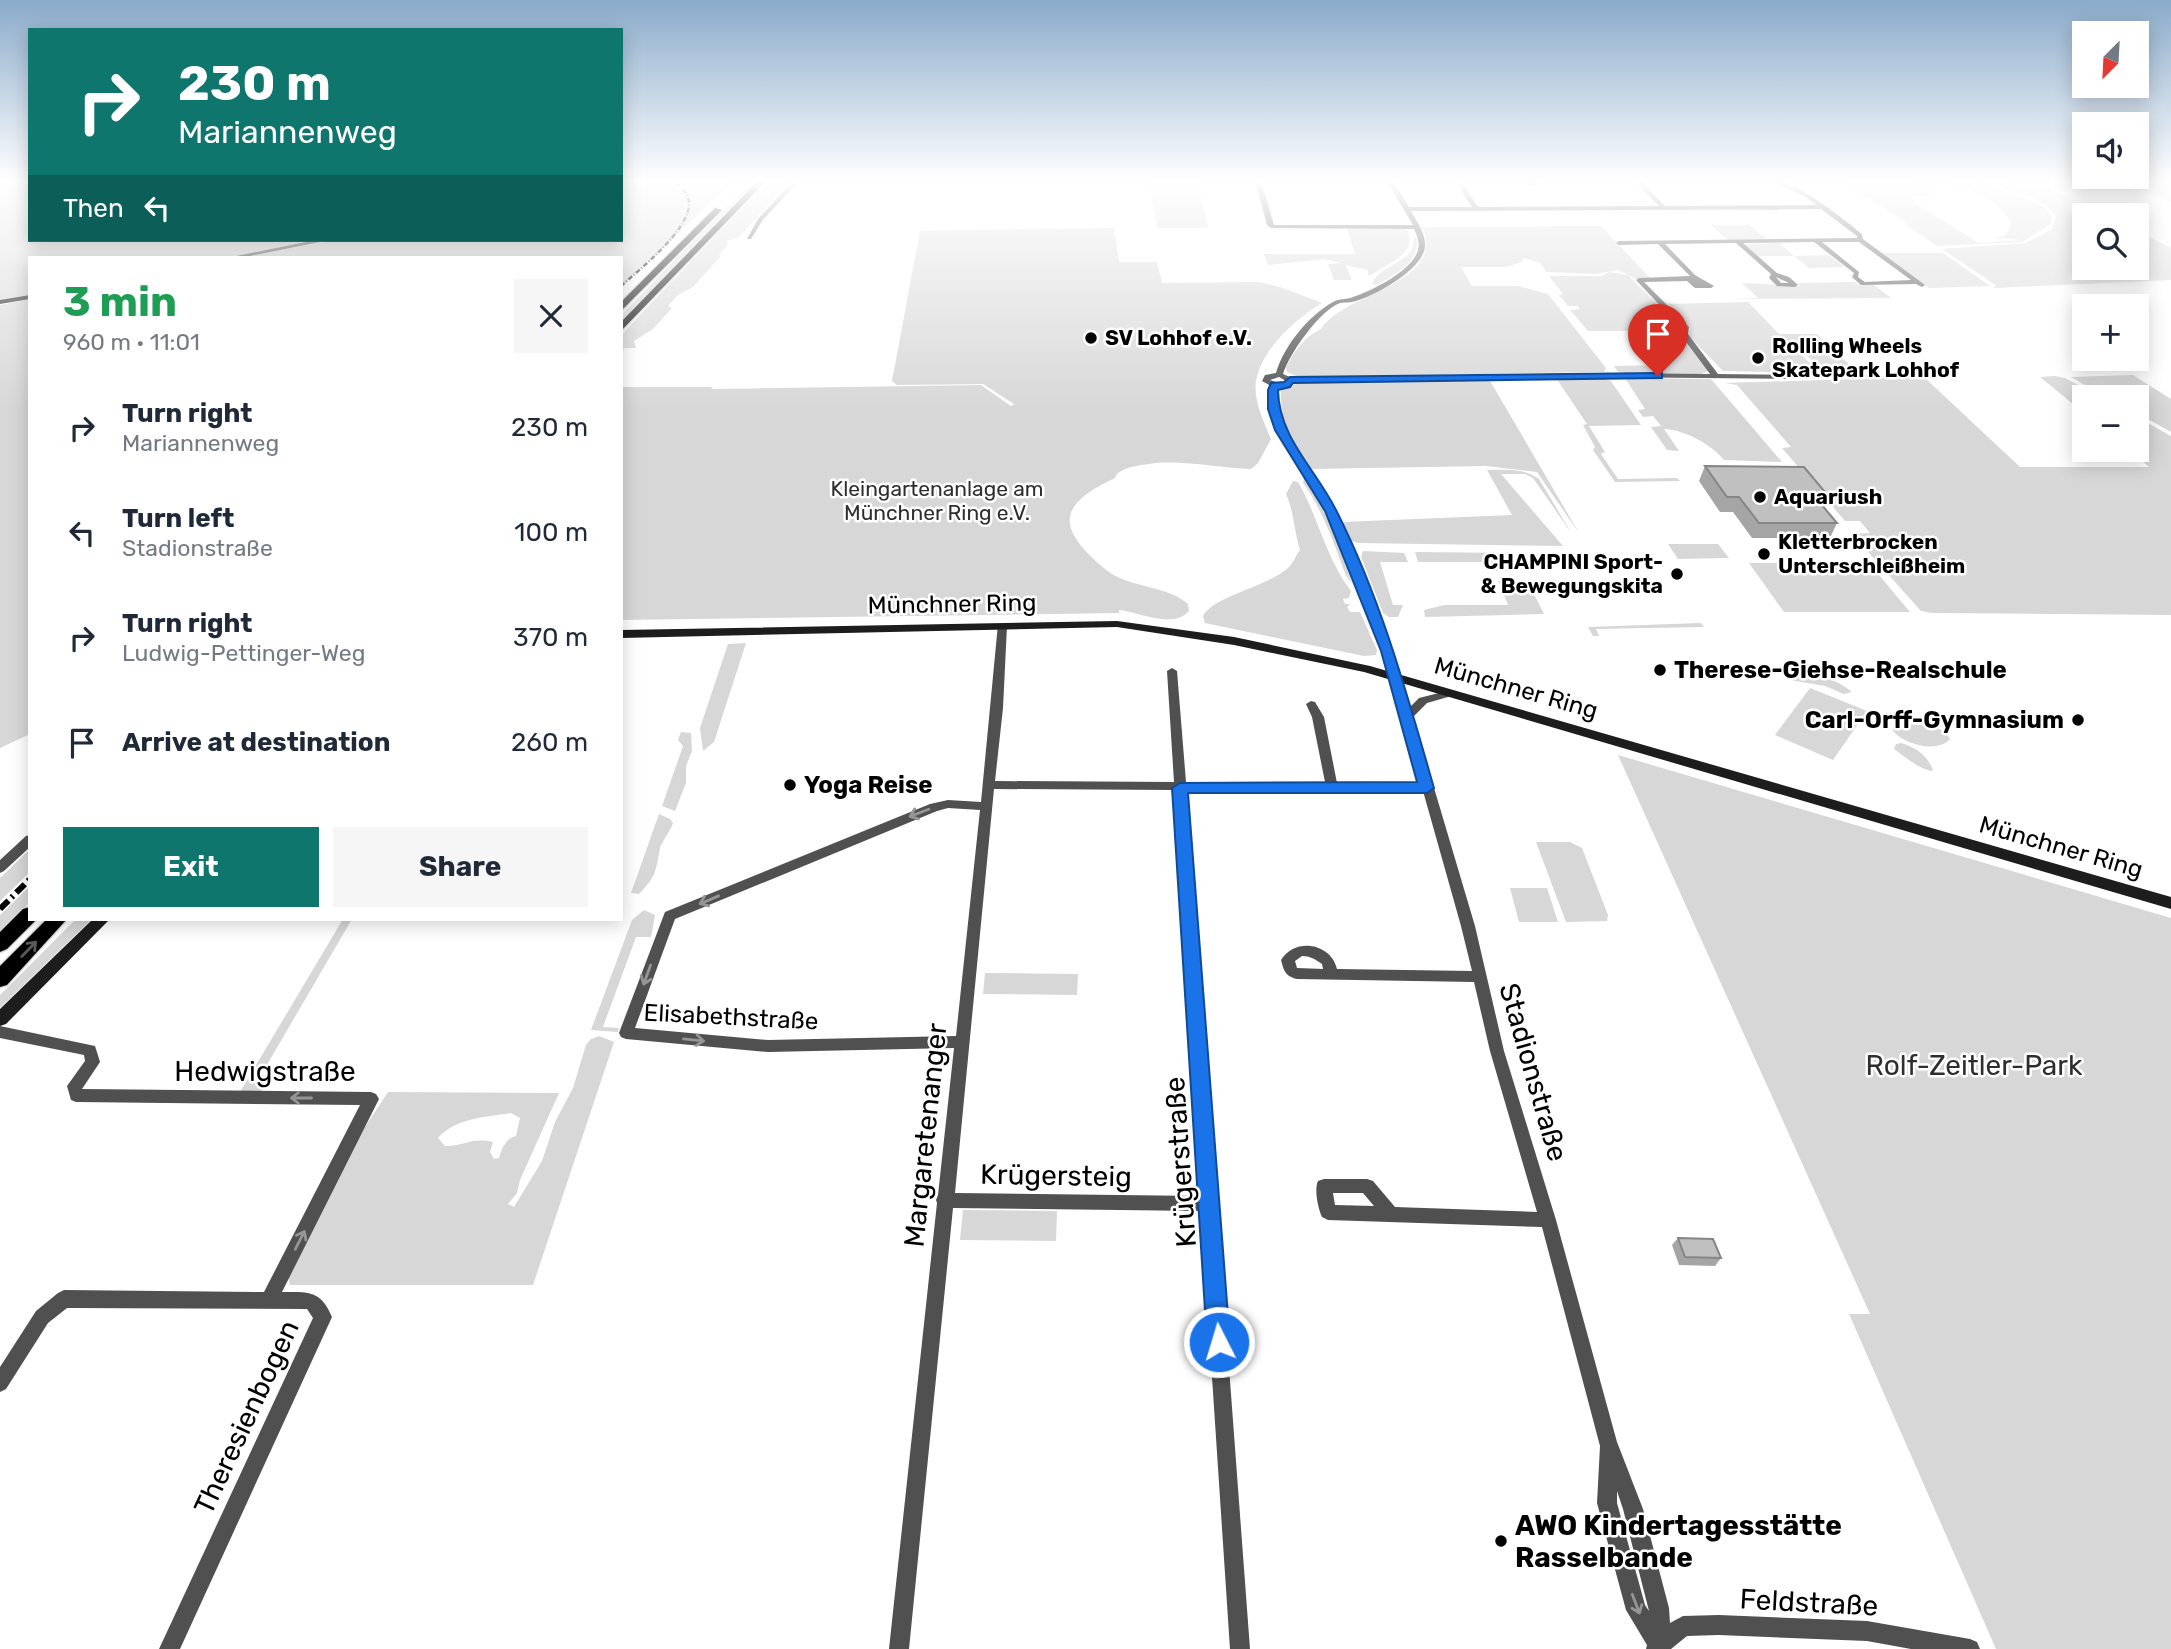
<!DOCTYPE html>
<meta charset="utf-8">
<style>
:root{--surface:#fff;--page:#f6f6f7;--text:#1f2937;--muted:#747a83;--accent:#0f766e}
body{margin:0;font-family:Rubik,sans-serif;background:var(--page);color:var(--text);height:100vh;display:flex;flex-direction:column;font-size:26px;white-space:nowrap}
*{box-sizing:border-box;margin:0}
p{font-size:23px;color:var(--muted)}
.icon{flex:none;width:38px;height:38px;fill:none;stroke:currentColor;stroke-width:2;stroke-linecap:round;stroke-linejoin:round}
.map{position:relative;flex:1;overflow:hidden}
.drawer{position:absolute;left:28px;top:256px;width:595px;height:665px;display:flex;flex-direction:column;background:var(--surface);border-radius:0px;box-shadow:0 4px 18px #0003}
.drawer>*{flex:none}
.hud{position:absolute;left:28px;top:28px;width:595px;height:214px;border-radius:0px;box-shadow:0 4px 18px #0003;background:#0f766e;color:#fff;overflow:hidden}
.needle{width:46px;rotate:204deg}
.fabs{position:absolute;left:2072px;top:21px;display:grid;gap:14px}
.fabs a{display:grid;place-items:center;width:77px;height:77px;border-radius:0px;background:var(--surface);box-shadow:0 4px 18px #0003;font-size:35px}
.pin{position:absolute;display:grid;place-items:center;width:60px;height:60px;color:#fff;margin:-72px -30px;border-radius:50% 50% 50% 0;rotate:-45deg;box-shadow:0 0 7px #0007}
.pin .icon{rotate:45deg}
.me{position:absolute;width:77px;margin:-38px;rotate:355deg;stroke-linejoin:round;filter:drop-shadow(0 0 5px #0008)}
.turn{display:flex;align-items:center;gap:24px;height:147px;padding:0 35px;font-size:32px}
.turn .icon{width:91px;height:91px;stroke-width:2.5}
.turn b{display:block;font-size:49px;line-height:60px}
.then{display:flex;align-items:center;height:66px;padding:0 35px;background:#0003;gap:14px;font-size:26px}
.round{display:grid;place-items:center;flex:none;width:74px;height:74px;border-radius:0px;background:var(--page)}
.head{display:flex;align-items:center;justify-content:space-between;height:119px;padding:0 35px}
h1{font-size:42px;font-weight:700;line-height:52px;color:#1e9e55}
.primary-button{display:flex;gap:14px;margin-top:auto;padding:14px 35px}
.primary-button a{flex:1;height:80px;border-radius:0px;background:var(--accent);color:#fff;font-size:28px;font-weight:700;line-height:80px;text-align:center}
.primary-button a+a{background:var(--page);color:var(--text)}
ul{padding:0;list-style:none}
li{display:flex;align-items:center;gap:21px;height:105px;padding:0 35px}
li div{flex:1}
li b{display:block;font-size:26px}
li em{font-style:normal}
.map>svg:first-child{display:block}
.green{fill:#d7d7d7;fill-rule:evenodd}
.lines{fill:none;stroke-linecap:round;stroke-linejoin:round}
.primary-casing{stroke:#dbdbdb;stroke-width:3}
.street{fill:#505050;fill-rule:evenodd}
.secondary{fill:#1d1d1d;fill-rule:evenodd}
.primary{fill:#000;fill-rule:evenodd}
.rail-far1{stroke:#000;stroke-width:2.5;stroke-dasharray:5 2 1 2;stroke-linecap:butt}
.rail{stroke:#000;stroke-width:6;stroke-dasharray:12 4.5 2 4.5;stroke-linecap:butt}
.wall{fill:#a5a5a5}
.building{fill:#c0c0c0;stroke:#868686;stroke-width:2}
.oneway{stroke:#969696}
.oneway2{stroke:#595959}
.route{fill:#1a73e8;stroke:#114b97;stroke-width:2}
.poi-dot{fill:#000;stroke:#fff;stroke-width:2.5}
.labels{text-anchor:middle;stroke-width:5;stroke-linejoin:round;paint-order:stroke}
.far-poi-label{font-size:21px;font-weight:bold;fill:#000;stroke:#fff;text-anchor:start}
.far-park-label{font-size:21px;fill:#2e2e2e;stroke:#fff}
.street-label{font-size:24px;fill:#000;stroke:#fff}
.poi-label{font-size:24px;font-weight:bold;fill:#000;stroke:#fff;text-anchor:start}
.near-park-label{font-size:28px;fill:#2e2e2e;stroke:#fff}
.near-street-label{font-size:28px;fill:#000;stroke:#fff}
.near-poi-label{font-size:28px;font-weight:bold;fill:#000;stroke:#fff;text-anchor:start}
</style>
<div class="map">
<svg width="2171" height="1649" viewBox="0 0 2171 1649">
<rect width="100%" height="100%" fill="#fff"/>
<path class="green" d="M0 180H30V240H320L229 257H30V296L0 301Z
M621 180H735L621 287V257H245L335 240H621Z
M753 180H755L747 192 621 322V315Z
M772 180H791L739 237 726 241 728 244 719 255 721 256 693 287 678 295 668 306 672 308 653 329 634 341 636 348H625L621 352V335L759 190Z
M1149 180H1198L1208 228H1157Z
M1840 180H1913L1940 195 1912 197 1916 204 1979 243 2022 240 1996 238C2006 235 2010 233 2011 222 1994 194 1965 188 1936 180H1967L2028 199 2046 208 2051 216V224L2022 242 1937 246 1904 224 1907 223Z
M1971 180H2002L2019 188H2048L2104 215H2084V268H2137V231L2171 248V280L1993 288 1996 286 1994 284 1942 249 2026 243 2052 229 2056 217C2041 192 1996 189 1971 180Z
M2118 180H2171V202Z
M1711 225H1749L1767 239 1728 240Z
M1601 226 1651 279H1636L1618 270 1596 274 1546 272 1541 263 1523 258 1522 262 1505 267H1461L1472 286H1518L1548 294 1606 368 1604 372 1299 377 1287 372 1286 367C1296 349 1303 338 1321 329 1344 292 1448 284 1422 227Z
M1114 228 1119 262H1157L1162 283 1259 282 1283 288 1322 303C1296 319 1262 348 1256 381 1253 400 1264 422 1271 439L1258 463 1251 469C1218 468 1180 459 1149 464 1139 465 1126 467 1118 473 1113 479 1118 477 1111 480 1054 507 1060 531 1105 569 1129 589 1165 584 1188 604L1189 611C1173 630 1136 611 1119 610V613L621 620V387H713L711 389 981 385 1011 406 1014 404 983 384 897 385 892 381 920 231Z
M1347 229H1404L1408 231C1417 256 1386 263 1371 275H1368V270L1346 265 1352 280H1334L1328 264 1342 263 1323 259 1268 265 1264 254H1355Z
M1414 238H1417C1419 263 1396 274 1377 285L1372 284C1380 263 1415 264 1414 238Z
M1777 243H1789L1780 244 1794 256 1829 255 1845 267 1809 268 1794 256H1758L1744 244Z
M1880 253H1943L1990 286 1929 288Z
M1609 272 1628 275C1645 294 1665 308 1682 328L1679 334 1708 371 1701 374H1626L1617 371 1614 366 1660 365 1632 331H1588L1570 310 1580 309 1578 306H1568L1559 295 1563 294 1549 276H1601Z
M1856 282 1860 285H1874L1891 298 1732 299 1758 298 1742 283C1762 283 1780 286 1800 286L1797 283Z
M30 299V734L0 748V305Z
M1748 302 1779 334H1817L1861 376H1830L1795 345 1793 346 1819 373 1723 371 1689 336 1690 328 1668 304Z
M2133 375 2171 399V432L2137 413V397H2106L2071 377Z
M2055 376 2065 378 2100 397H2084V413L2040 377Z
M1924 377 2020 467H2149L2130 450H2137V417L2171 436V615L1933 613 1921 611 1852 534 1870 533 1860 521H1845L1782 448 1791 447 1737 385 1725 383Z
M1556 378H1603L1611 381 1641 425 1589 426 1605 452 1601 454 1618 479 1677 478 1680 481 1615 482 1593 450 1595 447 1583 425 1587 424Z
M1625 378 1711 379 1782 462 1724 460C1711 444 1685 430 1664 429L1679 451 1667 450 1651 427 1661 426 1653 416 1643 417 1638 410 1645 409Z
M1489 379 1579 533 1537 472 1486 466 1310 469C1295 444 1279 421 1281 391L1300 382Z
M1487 470C1504 470 1525 468 1539 479L1572 534 1533 478 1525 474H1501L1563 546 1358 543 1352 541 1343 522 1512 515Z
M1304 479 1309 482 1329 517 1352 584C1344 574 1342 565 1338 554 1329 530 1318 503 1303 483Z
M1293 481 1298 482C1318 516 1326 559 1351 591L1349 598 1343 599 1345 604H1350L1347 607 1350 612H1360L1377 650 1376 655 1364 656 1205 623 1203 616C1213 596 1267 587 1288 568 1293 564 1296 555 1300 550 1294 530 1294 512 1286 494Z
M1668 544H1718L1729 558 1678 559Z
M1363 551 1404 553 1408 562H1380L1393 605H1403L1398 617H1389L1383 613 1361 557Z
M1415 552 1513 553 1521 570 1494 571 1490 562H1418Z
M1749 563H1869L1910 612H1784Z
M1527 580 1544 614 1425 617 1424 610 1444 605H1508L1498 581Z
M1701 623 1704 627 1596 629 1599 636H1593L1588 627Z
M746 643 714 742 703 751 700 728 728 644Z
M1788 672C1811 674 1834 676 1852 692L1844 694 1825 686 1790 680 1783 674Z
M1810 688 1867 711 1833 760 1775 735Z
M1897 724C1914 725 1942 722 1950 739 1937 754 1904 744 1893 731V727Z
M681 732 691 733 692 751 686 766V783L675 811 662 806 683 746 678 740Z
M1901 743C1916 747 1929 757 1933 771 1920 770 1905 757 1894 749L1896 744Z
M1618 755 2171 918V1649H1996L1849 1314H1870Z
M659 814 670 819 673 823C670 832 661 843 660 848 656 869 657 876 639 894L631 893Z
M1536 842H1570L1582 848 1608 915 1607 921 1566 922Z
M30 849V872L0 901V878Z
M30 886V902L0 932V915Z
M1510 888H1547L1558 922H1519Z
M644 910 655 915 651 937H636L603 1027 619 1028 618 1032 591 1030 632 920Z
M76 919H92L0 1008V995Z
M343 919H352L261 1075 273 1077 260 1092H240Z
M985 973 1078 974 1077 995 983 994Z
M599 1036 614 1042 533 1285H290L288 1276 361 1133 388 1092 559 1093 520 1180 517 1193 508 1204 514 1207 542 1161 555 1122 573 1088 586 1045 591 1039ZM511 1113 520 1118 516 1136C505 1139 502 1148 499 1158L494 1159 490 1152 493 1142C472 1137 465 1146 445 1146L438 1138C455 1118 486 1117 511 1113Z
M963 1210 1057 1211 1056 1241 960 1240Z"/>
<g class="lines">
<defs>
<path id="primary" d="M759 180H767L621 331V322Z
M715 208 722 210 621 311V302Z
M30 907V919H37L7 949 0 952V932L23 909Z
M47 919H67L7 985 0 987V966Z"/>
</defs>
<use href="#primary" class="primary-casing"/>
<path class="street" d="M794 180H800L762 221 751 239H747L758 219Z
M1255 180H1261L1274 225H1413L1386 180H1392L1409 207H1472L1454 180H1460L1478 207 1659 206 1633 180H1639L1665 206 1817 205 1806 197 1768 180C1796 179 1840 217 1862 234L1863 239 1925 285 1922 287 1916 284 1861 285 1852 277 1854 273 1814 242 1743 243 1777 273 1789 277 1798 285 1795 287 1777 286 1769 278 1771 274 1736 243 1665 244 1695 275 1714 286 1711 288H1695L1687 281 1644 282 1689 327 1688 334 1718 374 1805 375H1808V379L1601 377 1294 382 1279 388 1277 409 1284 430 1335 511 1397 663 1410 707 1419 698 1451 690 1456 693 1455 695 1427 703 1413 717 1475 926 1504 1051 1556 1220 1617 1442 1643 1509 1669 1608 1670 1623 1683 1616 1719 1615 1867 1621 1970 1639 1977 1642 1980 1649H1911L1867 1641 1719 1635 1687 1636 1671 1649H1646L1647 1645 1626 1610 1597 1503 1600 1446 1542 1227 1328 1220 1322 1217C1318 1208 1314 1190 1318 1181L1324 1179H1367L1373 1181 1395 1207 1537 1212 1490 1051 1474 982 1297 979C1285 976 1284 971 1281 960 1295 937 1331 943 1337 969L1472 971 1461 926 1423 791 1186 790 1250 1649H1230L1201 1211 953 1208 909 1649H889L937 1203 936 1200 938 1195 954 1048 768 1052 626 1039 621 1037 619 1033 665 912 930 804 948 800 981 802 998 624H1006L1007 626 1003 708 995 781 1174 782 1167 671 1172 668 1177 671 1186 782H1325L1312 717 1306 704 1311 701 1315 702 1324 717 1337 783H1421L1387 663 1327 511 1276 430 1269 409 1271 386 1262 381 1265 375 1276 373C1284 346 1308 316 1333 302 1340 298 1346 300 1353 297 1372 291 1413 270 1418 250 1420 242 1417 236 1414 229L1271 228 1267 225ZM1821 209 1857 236V238L1619 241 1616 243 1619 245 1658 244 1690 276 1639 278 1636 280 1682 329 1680 334 1710 374 1601 373 1292 378 1283 374C1289 354 1320 310 1340 303 1345 302 1350 303 1356 301 1376 295 1424 269 1425 246 1426 234 1416 220 1411 211ZM1822 242H1859L1911 280 1865 282 1858 277 1859 272ZM1776 277 1789 283H1781ZM1279 377 1286 381 1279 383 1270 380ZM994 789 1174 790 1200 1196 955 1193ZM948 808 980 810 956 1036 768 1040 635 1028 675 919 937 811ZM1302 956C1310 956 1315 959 1322 964L1323 969 1297 968 1295 961ZM1333 1193H1363L1374 1206 1335 1205ZM1617 1491 1623 1509 1649 1611 1645 1605 1617 1503Z
M1523 180H1529L1531 182 1542 184 1529 186Z
M30 835V847L4 871 0 873V860L26 836Z
M0 1026 95 1046 100 1062 82 1089 371 1092 376 1094 379 1099 282 1292C308 1292 321 1290 332 1317L180 1649H159L313 1318 307 1309 67 1308 48 1323 6 1389 0 1392V1367L36 1311 58 1293 64 1290 264 1292 360 1105 76 1102 71 1100 67 1086 85 1061 84 1055 0 1038Z"/>
<path class="secondary" d="M316 240H330L245 257H231Z
M30 295V299L0 304V300Z
M1117 621 1234 637 1370 666 2171 897V909L1364 672 1234 645 1117 627 621 638V630Z
M93 919H110L6 1024 0 1026V1009Z"/>
<use href="#primary" class="primary"/>
<path class="rail-far1" d="M621 286C640 269 691 229 689 202 688 193 680 186 674 180"/>
<path class="rail" d="M0 909 30 879"/>
</g>
<path class="wall" d="M1705 466 1830 498 1824 508 1837 523 1830 538H1752L1733 512H1720L1699 481Z
M1678 1238 1721 1258 1715 1266 1679 1265 1672 1245Z"/>
<path class="building" d="M1705 466 1804 467 1830 498H1816L1837 523H1759L1739 497H1727Z
M1678 1238 1713 1239 1721 1258 1685 1257Z"/>
<defs><path id="oneway-shaft" d="M-6 0H5M1.5-3L5.5 0L1.5 3" fill="none" stroke-width="1.6" stroke-linecap="round" stroke-linejoin="round" transform="scale(1.75)"/></defs>
<g class="oneway">
<use href="#oneway-shaft" transform="translate(919 813) rotate(159)"/>
<use href="#oneway-shaft" transform="translate(709 900) rotate(157)"/>
<use href="#oneway-shaft" transform="translate(647 975) rotate(110)"/>
<use href="#oneway-shaft" transform="translate(694 1040) rotate(6)"/>
<use href="#oneway-shaft" transform="translate(301 1098) rotate(-180)"/>
<use href="#oneway-shaft" transform="translate(300 1240) rotate(-63)"/>
<use href="#oneway-shaft" transform="translate(1636 1604) rotate(69)"/>
</g>
<use class="oneway2" href="#oneway-shaft" transform="translate(29 949) rotate(-46)"/>
<linearGradient id="sky" x2="0" y2="1"><stop stop-color="#8aabca"/><stop offset="0.44" stop-color="#fff"/><stop offset="1" stop-color="#fff" stop-opacity="0"/></linearGradient>
<rect width="2171" height="411" fill="url(#sky)"/>
<path class="route" d="M1658 373H1662V378L1293 383 1290 387 1278 390C1279 439 1317 470 1337 512 1381 599 1407 694 1434 788L1427 793H1188L1230 1342 1227 1350 1219 1354 1211 1350 1207 1342 1172 788 1180 783 1417 782 1381 651 1325 511 1275 430 1268 409V390L1271 383 1284 382 1290 377Z"/>
<g class="poi-dot">
<circle cx="1091" cy="338" r="7"/>
<circle cx="1758" cy="358" r="7"/>
<circle cx="1760" cy="497" r="7"/>
<circle cx="1764" cy="554" r="7"/>
<circle cx="1677" cy="574" r="7"/>
<circle cx="1660" cy="670" r="7"/>
<circle cx="2078" cy="720" r="7"/>
<circle cx="790" cy="785" r="7"/>
<circle cx="1501" cy="1541" r="7"/>
</g>
<g class="labels">
<g class="far-poi-label">
<text x="1105" y="345">SV Lohhof e.V.</text>
<text x="1772" y="353">Rolling Wheels<tspan x="1772" dy="24">Skatepark Lohhof</tspan></text>
<text x="1774" y="504">Aquariush</text>
<text x="1778" y="549">Kletterbrocken<tspan x="1778" dy="24">Unterschleißheim</tspan></text>
<text x="1663" y="569" text-anchor="end">CHAMPINI Sport-<tspan x="1663" dy="24">&amp; Bewegungskita</tspan></text>
</g>
<g class="far-park-label">
<text x="937" y="496">Kleingartenanlage am<tspan x="937" dy="24">Münchner Ring e.V.</tspan></text>
</g>
<g class="street-label">
<text transform="translate(952 604) rotate(-1)" y="8">Münchner Ring</text>
<text transform="translate(1516 688) rotate(16)" y="8">Münchner Ring</text>
<text transform="translate(2061 847) rotate(16)" y="8">Münchner Ring</text>
<text transform="translate(731 1017) rotate(3)" y="8">Elisabethstraße</text>
</g>
<g class="poi-label">
<text x="1674" y="678">Therese-Giehse-Realschule</text>
<text x="2064" y="728" text-anchor="end">Carl-Orff-Gymnasium</text>
<text x="804" y="793">Yoga Reise</text>
</g>
<g class="near-park-label">
<text x="1974" y="1075">Rolf-Zeitler-Park</text>
</g>
<g class="near-street-label">
<text x="265" y="1081">Hedwigstraße</text>
<text transform="translate(1534 1072) rotate(74)" y="10">Stadionstraße</text>
<text transform="translate(925 1135) rotate(-84)" y="10">Margaretenanger</text>
<text transform="translate(1180 1162) rotate(-94)" y="10">Krügerstraße</text>
<text transform="translate(1056 1175) rotate(1)" y="10">Krügersteig</text>
<text transform="translate(246 1417) rotate(-65)" y="10">Theresienbogen</text>
<text transform="translate(1809 1602) rotate(3)" y="10">Feldstraße</text>
</g>
<g class="near-poi-label">
<text x="1515" y="1535">AWO Kindertagesstätte<tspan x="1515" dy="32">Rasselbande</tspan></text>
</g>
</g>
</svg>
<div class="fabs">
<a><svg class="needle" viewBox="-14 -14 28 28"><path d="M0-13l5 13h-10z" fill="#e53935"/><path d="M0 13l5-13h-10z" fill="#747a83"/></svg></a>
<a><svg class="icon" aria-label="sound" viewBox="0 0 24 24"><path d="M4 9h4l5-4v14l-5-4H4zM17 9q2 3 0 6"/></svg></a>
<a><svg class="icon" aria-label="search" viewBox="0 0 24 24"><circle cx="10" cy="10" r="6"/><path d="M15 15l6 6"/></svg></a>
<a>+</a>
<a>−</a>
</div>
<div class="pin" style="left:1658px;top:376px;background:#d93025"><svg class="icon" aria-label="arrive" viewBox="0 0 24 24"><path d="M6 21V4h12l-3 4 3 4H6"/></svg></div>
<svg class="me" style="left:1219px;top:1342px" viewBox="-20 -20 40 40"><circle r="17" fill="#1a73e8" stroke="#fff" stroke-width="3"/><path d="M0-11L8 9 0 5-8 9z" fill="#fff"/></svg>
<div class="hud">
<div class="turn"><svg class="icon" aria-label="right" viewBox="0 0 24 24"><path d="M7 20v-9h11M14 6l5 5-5 5"/></svg><div><b>230 m</b>Mariannenweg</div></div>
<div class="then">Then<svg class="icon" aria-label="left" viewBox="0 0 24 24"><path d="M17 20v-9H6M10 6l-5 5 5 5"/></svg></div>
</div>
<section class="drawer">
<div class="head"><div><h1>3 min</h1><p>960 m · 11:01</p></div><a class="round"><svg class="icon" aria-label="close" viewBox="0 0 24 24"><path d="M6 6l12 12M18 6L6 18"/></svg></a></div>
<ul>
<li><svg class="icon" aria-label="right" viewBox="0 0 24 24"><path d="M7 20v-9h11M14 6l5 5-5 5"/></svg><div><b>Turn right</b><p>Mariannenweg</p></div><em>230 m</em></li>
<li><svg class="icon" aria-label="left" viewBox="0 0 24 24"><path d="M17 20v-9H6M10 6l-5 5 5 5"/></svg><div><b>Turn left</b><p>Stadionstraße</p></div><em>100 m</em></li>
<li><svg class="icon" aria-label="right" viewBox="0 0 24 24"><path d="M7 20v-9h11M14 6l5 5-5 5"/></svg><div><b>Turn right</b><p>Ludwig-Pettinger-Weg</p></div><em>370 m</em></li>
<li><svg class="icon" aria-label="arrive" viewBox="0 0 24 24"><path d="M6 21V4h12l-3 4 3 4H6"/></svg><div><b>Arrive at destination</b></div><em>260 m</em></li>
</ul>
<div class="primary-button"><a>Exit</a><a>Share</a></div>
</section>
</div>
